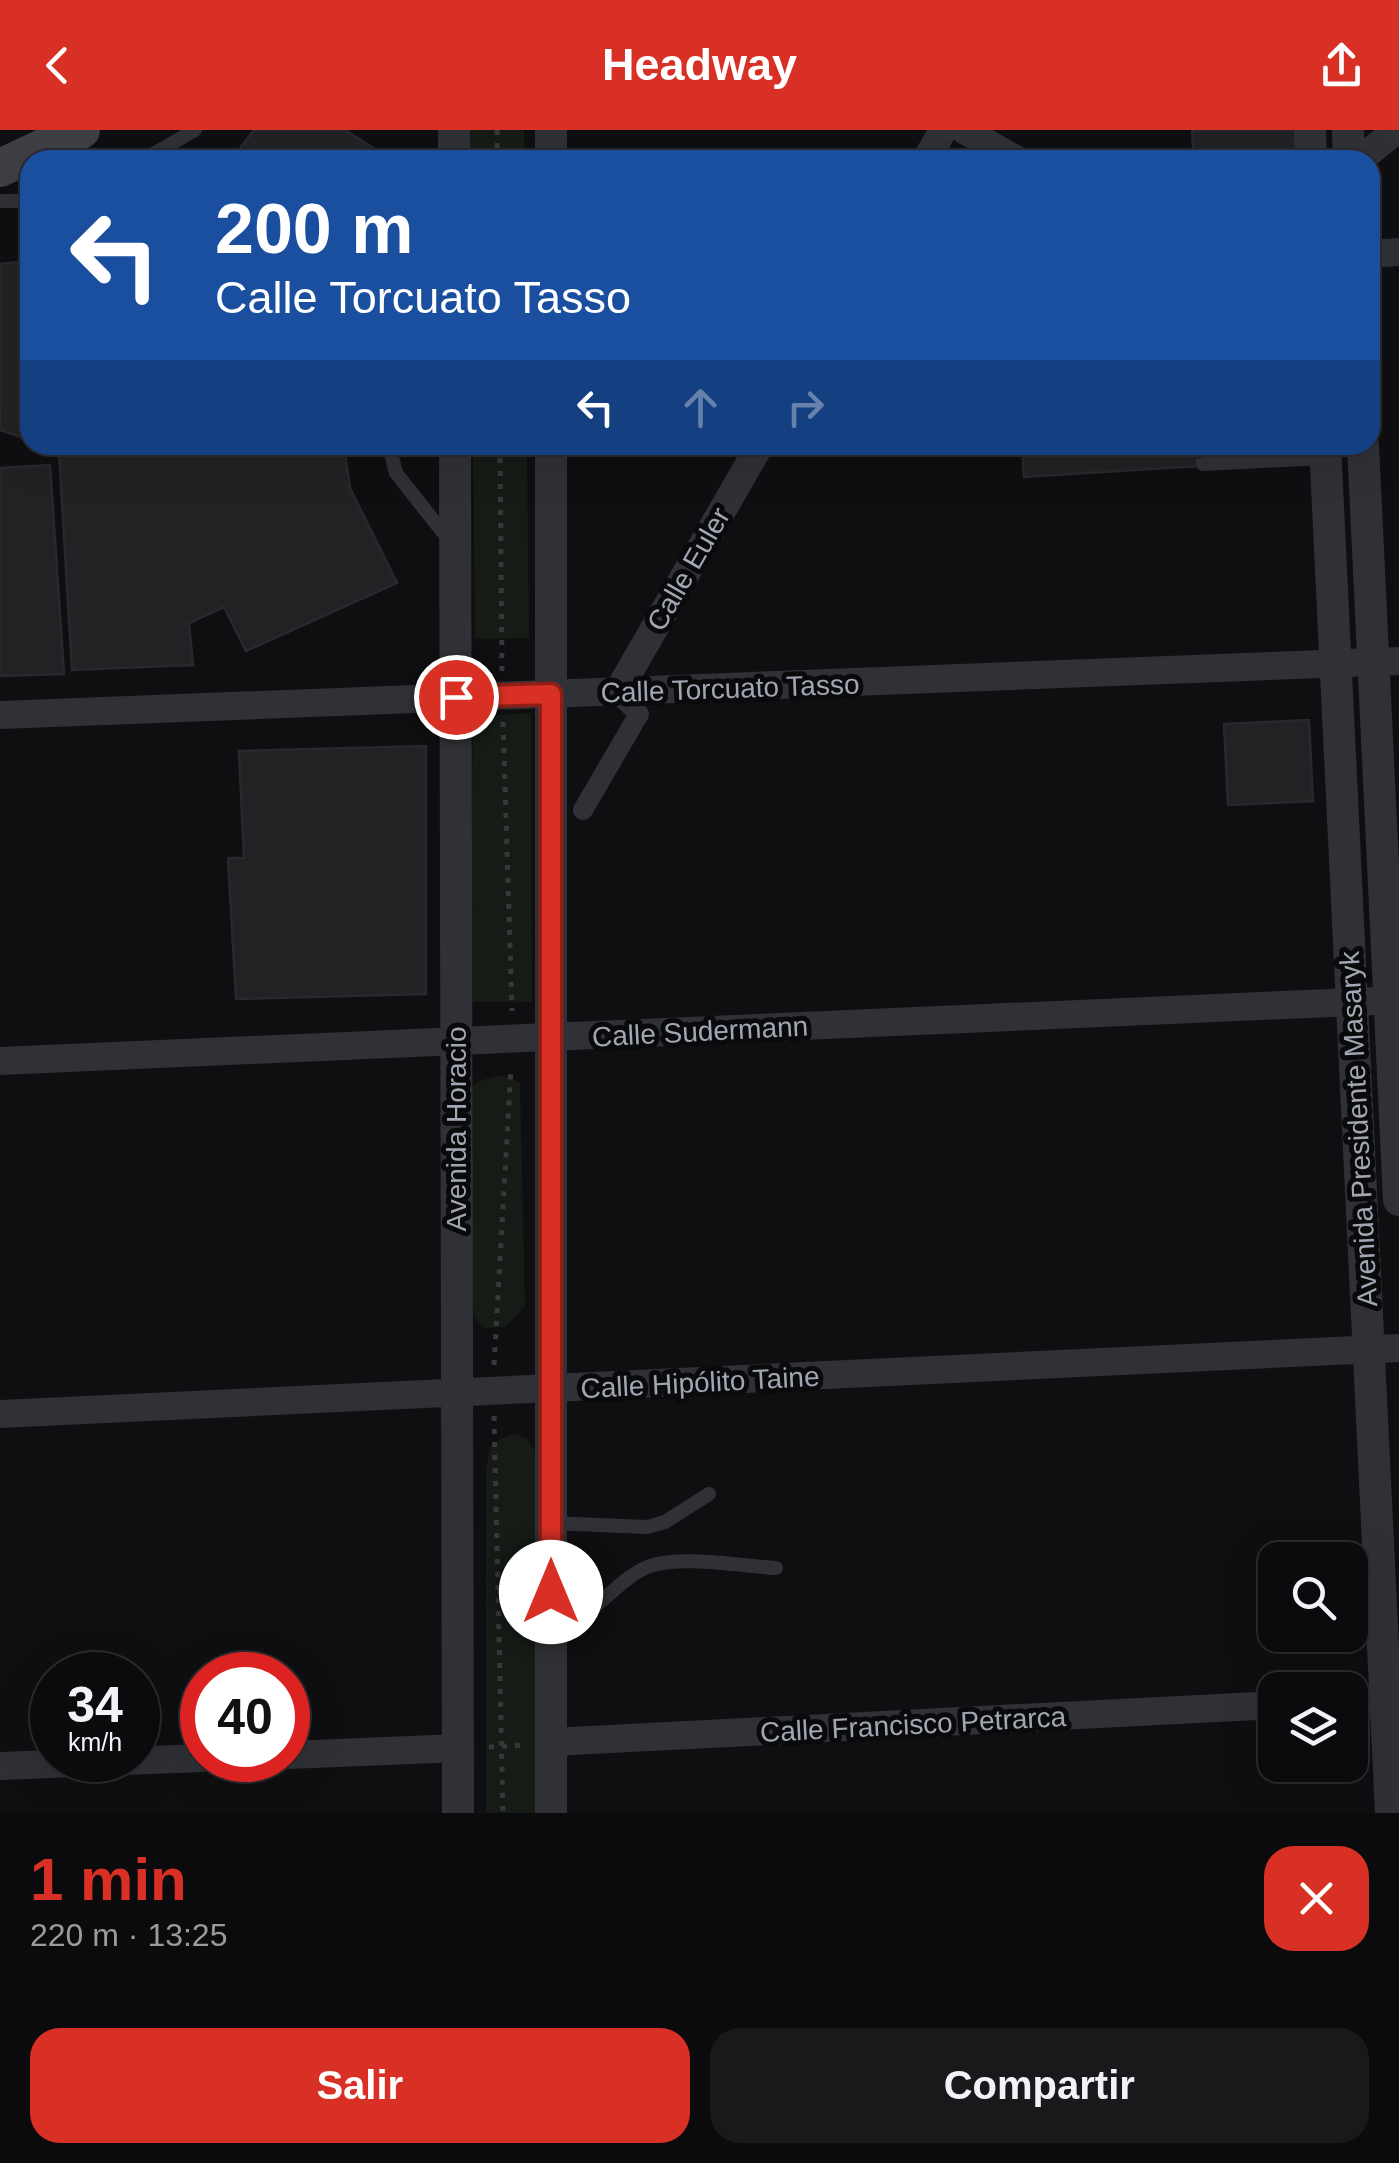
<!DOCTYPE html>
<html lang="es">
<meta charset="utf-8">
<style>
:root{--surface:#0b0b0d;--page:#19191b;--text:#f1f3f6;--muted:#9a9b9d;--line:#2b2b2e;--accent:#d93025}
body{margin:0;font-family:Helvetica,sans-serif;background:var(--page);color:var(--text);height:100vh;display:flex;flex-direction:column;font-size:38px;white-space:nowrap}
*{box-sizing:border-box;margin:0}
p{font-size:32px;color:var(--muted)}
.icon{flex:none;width:55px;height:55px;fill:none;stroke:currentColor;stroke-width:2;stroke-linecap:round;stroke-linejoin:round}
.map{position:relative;height:1683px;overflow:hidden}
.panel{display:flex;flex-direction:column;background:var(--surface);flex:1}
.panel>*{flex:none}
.top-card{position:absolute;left:20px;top:20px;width:1360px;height:305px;border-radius:30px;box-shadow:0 10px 40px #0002,0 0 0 2px var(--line);background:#1a4fa0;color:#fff;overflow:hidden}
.controls{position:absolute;left:1258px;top:1412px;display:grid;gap:20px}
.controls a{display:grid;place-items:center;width:110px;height:110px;border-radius:20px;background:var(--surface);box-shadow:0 10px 40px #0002,0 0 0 2px var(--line);font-size:50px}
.speed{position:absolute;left:30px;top:1522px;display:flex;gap:20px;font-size:50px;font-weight:700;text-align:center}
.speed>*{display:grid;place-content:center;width:130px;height:130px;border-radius:50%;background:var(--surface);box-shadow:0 10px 40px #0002,0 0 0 2px var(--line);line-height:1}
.speed small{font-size:25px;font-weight:400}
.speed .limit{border:15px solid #d22;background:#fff;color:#111}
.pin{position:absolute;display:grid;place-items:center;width:85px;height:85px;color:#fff;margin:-42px;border:5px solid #fff;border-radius:50%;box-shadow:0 2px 10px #0007}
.me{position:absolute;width:110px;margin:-55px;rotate:0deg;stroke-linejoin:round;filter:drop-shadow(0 0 8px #0008)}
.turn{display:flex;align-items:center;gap:35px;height:210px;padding:0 30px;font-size:45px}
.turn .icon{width:130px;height:130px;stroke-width:2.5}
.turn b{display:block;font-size:70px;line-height:85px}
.lanes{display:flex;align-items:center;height:95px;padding:0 30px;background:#0003;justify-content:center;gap:50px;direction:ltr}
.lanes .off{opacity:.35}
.round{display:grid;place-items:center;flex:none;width:105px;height:105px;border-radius:30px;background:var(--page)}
.summary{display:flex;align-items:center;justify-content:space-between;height:170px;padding:0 30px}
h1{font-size:60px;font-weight:800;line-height:75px;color:var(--accent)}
.cta{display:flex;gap:20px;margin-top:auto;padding:20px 30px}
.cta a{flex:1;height:115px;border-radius:30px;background:var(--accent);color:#fff;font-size:40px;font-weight:800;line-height:115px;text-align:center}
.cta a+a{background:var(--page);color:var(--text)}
header{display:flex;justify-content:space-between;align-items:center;height:130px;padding:0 30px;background:var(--accent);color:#fff;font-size:45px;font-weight:800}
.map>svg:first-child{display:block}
.green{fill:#161b16}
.building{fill:#222225;stroke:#29292d;stroke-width:2.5}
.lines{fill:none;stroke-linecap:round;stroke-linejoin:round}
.path{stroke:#36383d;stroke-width:5;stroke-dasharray:5 8;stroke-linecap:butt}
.service{stroke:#303136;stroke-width:14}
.pedestrian{stroke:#303136;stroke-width:20}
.minor{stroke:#303136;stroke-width:28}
.tertiary{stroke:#303136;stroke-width:32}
.secondary{stroke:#3e4046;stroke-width:38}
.route-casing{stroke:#8d1f18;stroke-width:25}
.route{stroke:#d93025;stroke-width:18}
.labels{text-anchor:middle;stroke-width:10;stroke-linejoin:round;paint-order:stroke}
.street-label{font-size:28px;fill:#a0a6b2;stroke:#0a0a0c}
</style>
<header><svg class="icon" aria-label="back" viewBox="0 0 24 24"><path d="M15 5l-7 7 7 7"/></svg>Headway<svg class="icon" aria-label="share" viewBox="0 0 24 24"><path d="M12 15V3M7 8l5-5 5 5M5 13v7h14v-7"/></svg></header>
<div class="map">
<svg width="1399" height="1683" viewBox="0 0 1399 1683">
<rect width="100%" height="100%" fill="#0f0f11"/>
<path class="green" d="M470 0H524V30H470Z
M473 315H527L529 508 475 509Z
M531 583 532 872H469L473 586Z
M500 945 520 952 525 1176 506 1197 485 1198 475 1188 472 1171 465 965 479 951Z
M514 1304 527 1308 536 1323 539 1683H486V1341L490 1317 503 1308Z"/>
<path class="building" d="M254 0H345L392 30H231Z
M1192 0H1300V30H1194Z
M30 131V310L0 300V134Z
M43 315H344L350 358 397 453 246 521 224 477 189 493 193 535 72 540 59 322Z
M1022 315H1197L1198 336 1024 347Z
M50 335 64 544 0 546V338Z
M1309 590 1313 671 1228 675 1224 594Z
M426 616V864L236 869 228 728H244L239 621Z"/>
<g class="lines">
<path class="path" d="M497 0V30
M500 315 502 541
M503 592 512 881
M494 1235 511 937
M494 1286 503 1683
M489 1617 523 1615"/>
<path class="service" d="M143 30 195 0
M0 71H30
M389 315 396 343 449 410
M1203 334 1325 328
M552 1393 647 1397 665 1392 709 1364
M552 1496C592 1494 614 1449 650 1436 682 1425 741 1436 776 1438"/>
<path class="pedestrian" d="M583 680 639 584 617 563"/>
<path class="minor" d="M964 0 1017 30
M926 30 943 0
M1359 30 1397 0
M1370 124 1399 122
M617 563 760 315
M0 585 1399 531
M0 931 1399 870
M0 1284 1399 1218
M1350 1571 1399 1569
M551 1612 1275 1575
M288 1625 458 1618
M0 1636 202 1628"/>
<path class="tertiary" d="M454 0V30
M551 0V30
M1310 0 1311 30
M1348 0 1349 30
M455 315 458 1683
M1325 315 1391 1683
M1363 315 1399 1070
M551 1683V315"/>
<path class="secondary" d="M0 38 81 0"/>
</g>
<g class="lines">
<defs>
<path id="route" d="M456 567 551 564V1462"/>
</defs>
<use href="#route" class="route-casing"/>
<use href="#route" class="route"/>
</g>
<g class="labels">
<g class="street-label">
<text transform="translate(688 439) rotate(-60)" y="10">Calle Euler</text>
<text transform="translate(730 558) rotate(-2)" y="10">Calle Torcuato Tasso</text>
<text transform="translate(700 901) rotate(-3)" y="10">Calle Sudermann</text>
<text transform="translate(456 999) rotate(-90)" y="10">Avenida Horacio</text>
<text transform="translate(1358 999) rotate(-93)" y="10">Avenida Presidente Masaryk</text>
<text transform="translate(700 1252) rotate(-3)" y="10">Calle Hipólito Taine</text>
<text transform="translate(913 1594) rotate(-3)" y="10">Calle Francisco Petrarca</text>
</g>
</g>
</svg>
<div class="controls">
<a><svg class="icon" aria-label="search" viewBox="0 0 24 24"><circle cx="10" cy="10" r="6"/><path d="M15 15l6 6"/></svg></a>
<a><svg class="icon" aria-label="layers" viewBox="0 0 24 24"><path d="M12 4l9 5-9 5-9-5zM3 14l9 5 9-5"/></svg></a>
</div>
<div class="speed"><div>34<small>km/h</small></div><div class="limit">40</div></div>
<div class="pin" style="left:456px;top:567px;background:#d93025"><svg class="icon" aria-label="arrive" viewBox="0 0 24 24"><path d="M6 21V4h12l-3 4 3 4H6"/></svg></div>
<svg class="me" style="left:551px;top:1462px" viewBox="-20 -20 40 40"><circle r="19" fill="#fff"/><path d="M0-13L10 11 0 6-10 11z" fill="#d93025"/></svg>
<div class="top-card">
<div class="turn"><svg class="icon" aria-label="left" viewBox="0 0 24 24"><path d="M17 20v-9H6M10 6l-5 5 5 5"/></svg><div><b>200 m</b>Calle Torcuato Tasso</div></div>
<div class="lanes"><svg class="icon" aria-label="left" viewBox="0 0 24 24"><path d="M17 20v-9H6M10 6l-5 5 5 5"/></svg><svg class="icon off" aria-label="ahead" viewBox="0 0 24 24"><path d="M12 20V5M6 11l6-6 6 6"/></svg><svg class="icon off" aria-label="right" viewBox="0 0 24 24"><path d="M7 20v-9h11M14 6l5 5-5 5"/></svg></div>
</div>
</div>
<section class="panel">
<div class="summary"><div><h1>1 min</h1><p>220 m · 13:25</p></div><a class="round" style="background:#d93025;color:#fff"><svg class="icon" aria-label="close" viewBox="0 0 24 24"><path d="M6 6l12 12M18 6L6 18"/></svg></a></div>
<div class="cta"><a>Salir</a><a>Compartir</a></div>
</section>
